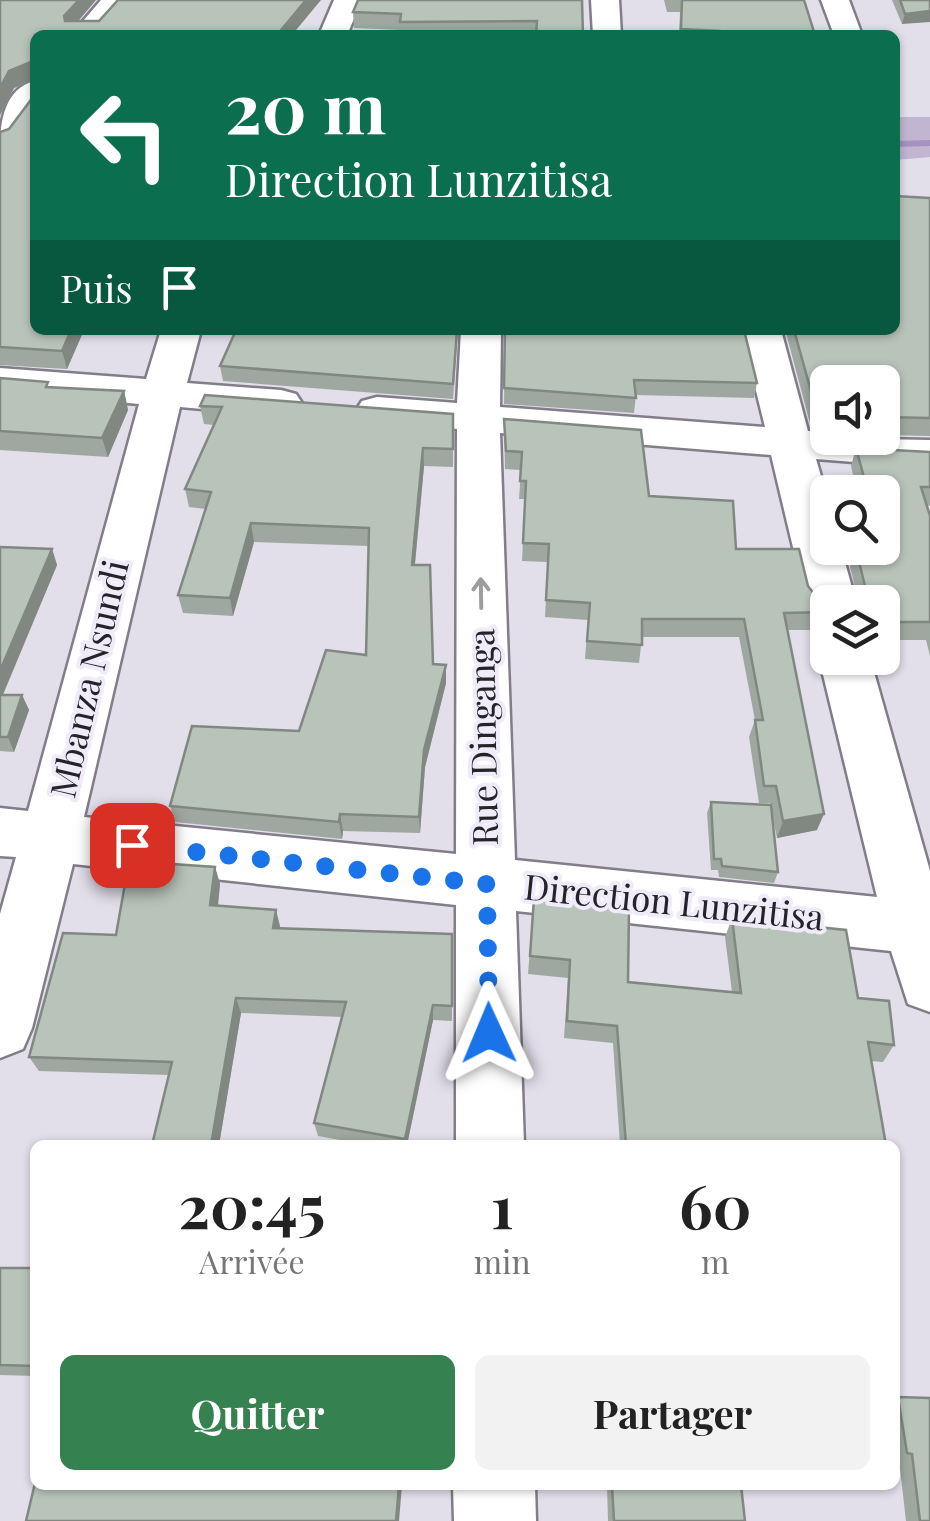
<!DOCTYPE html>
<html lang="fr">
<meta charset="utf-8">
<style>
:root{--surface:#fff;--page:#f2f2f2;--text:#222;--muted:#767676;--accent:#358150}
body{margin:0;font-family:"Playfair Display",serif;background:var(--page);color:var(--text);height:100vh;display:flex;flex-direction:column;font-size:38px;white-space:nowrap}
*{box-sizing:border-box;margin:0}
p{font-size:32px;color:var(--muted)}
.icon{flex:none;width:55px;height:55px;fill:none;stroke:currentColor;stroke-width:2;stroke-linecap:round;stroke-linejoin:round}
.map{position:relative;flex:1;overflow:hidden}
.drawer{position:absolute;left:30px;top:1140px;width:870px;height:350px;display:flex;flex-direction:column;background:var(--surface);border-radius:15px;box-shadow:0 2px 8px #0004}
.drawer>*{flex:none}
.hud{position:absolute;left:30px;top:30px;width:870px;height:305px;border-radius:15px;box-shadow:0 2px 8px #0004;background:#0b6e4f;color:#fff;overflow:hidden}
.controls{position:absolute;left:810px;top:365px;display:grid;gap:20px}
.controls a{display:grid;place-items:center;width:90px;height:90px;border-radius:15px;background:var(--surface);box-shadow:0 2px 8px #0004;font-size:50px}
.pin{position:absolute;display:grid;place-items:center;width:85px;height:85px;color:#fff;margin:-42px;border-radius:20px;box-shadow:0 5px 15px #0006}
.me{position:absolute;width:110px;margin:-55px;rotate:359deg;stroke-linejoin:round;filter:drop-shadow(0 0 8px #0008)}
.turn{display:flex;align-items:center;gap:35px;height:210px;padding:0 30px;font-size:45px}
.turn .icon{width:130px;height:130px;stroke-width:2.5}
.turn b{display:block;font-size:70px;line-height:85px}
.then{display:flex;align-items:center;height:95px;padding:0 30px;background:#0003;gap:20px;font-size:38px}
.eta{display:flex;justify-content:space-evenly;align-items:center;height:170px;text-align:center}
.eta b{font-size:60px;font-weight:700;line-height:70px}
.primary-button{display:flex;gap:20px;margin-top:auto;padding:20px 30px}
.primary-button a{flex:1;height:115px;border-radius:15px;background:var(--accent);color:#fff;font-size:40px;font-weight:700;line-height:115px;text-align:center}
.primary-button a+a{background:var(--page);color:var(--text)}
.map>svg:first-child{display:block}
.green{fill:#c1b5d2}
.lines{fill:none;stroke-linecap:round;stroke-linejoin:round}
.stream{fill:#a592c0;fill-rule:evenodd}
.street-casing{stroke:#827d89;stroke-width:5}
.street{fill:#fff;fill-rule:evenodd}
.wall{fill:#9ea8a0}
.shaded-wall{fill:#818882}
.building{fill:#b8c3ba;stroke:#818882;stroke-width:2.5}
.oneway{stroke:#9d9c9e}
.route{stroke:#1a73e8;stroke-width:18;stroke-dasharray:0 32.4}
.labels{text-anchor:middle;stroke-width:8;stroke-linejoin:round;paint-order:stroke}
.street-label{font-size:35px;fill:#252327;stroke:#f0ebf8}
</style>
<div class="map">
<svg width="930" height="1521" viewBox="0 0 930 1521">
<rect width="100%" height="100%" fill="#e2deea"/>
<path class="green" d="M895 117H930V157L895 160Z"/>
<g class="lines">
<path class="stream" d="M930 140V146L895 147V141Z"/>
<defs>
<path id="street" d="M101 0H130L100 35H71Z
M334 0H362L347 35H319Z
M591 0H619L621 35H593Z
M821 0H849L862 35H834Z
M35 81V112L11 144 0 147C0 121 5 88 35 81Z
M161 330H201L187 383 281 390 296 394 302 403 296 412 281 416 180 407 84 817 456 854 457 429 362 419 356 410 362 401 377 397 457 403 461 330H501L500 407 765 427 741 330H781L808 431 828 432V438L930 440V468L816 459 828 500V548H841L856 602H828V618L814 614 806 602 771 455 500 433 515 860 877 897 819 658 828 644V658H870L930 871V1012L908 1004 891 951 516 911 524 1145H456V905L73 864 32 1028 23 1049 0 1058V914L16 857 0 856V808L28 811 139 404 0 392V368L146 379Z
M453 1485H535L536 1521H454Z"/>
</defs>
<use href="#street" class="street-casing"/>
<use href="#street" class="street"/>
</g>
<path class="wall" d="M0 0H96L78 21H99L321 0 35 35 84 330 67 369 0 365V132L9 129 33 97V80L14 88 0 115Z
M582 0 583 35H400V30L354 28 353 12Z
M664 0H804L815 35H679L680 12H667Z
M892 0H930L902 24Z
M930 198V436L882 435V382H828V428L811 427 786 333V330H895Z
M458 330 453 399 223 381 220 366Z
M505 330 757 383 754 398 636 395 634 413 504 404Z
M0 378 49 387 124 391 128 410 108 457 0 450Z
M200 406 453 414V467L424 466 415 565 433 664 446 683 425 767 420 833 343 831 342 839 175 822 170 806 299 731 366 655 369 546 254 542 233 616 183 613 178 595 206 509 189 507 185 489 214 425 204 424Z
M504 419 649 496 736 549 808 586 817 598 828 602V630H788L817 830 777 838 772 814 778 872 774 883 719 877 718 870H711L707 813 711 802 771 805 770 803H759L749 737 755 720 739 637H642L639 663 585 659 588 620 545 617 548 562 522 561 525 499H519L521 470 505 469Z
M856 448 930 452V506L927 505 930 516V656L926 640H882V602H833L838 588 855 587 850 567 856 549 882 548V492H857L851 466Z
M0 547 52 549 57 565 3 695H22L29 710 14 752 0 751Z
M215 867 220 884 218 906 280 926 279 928 452 934V1021L433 1020 407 1145H368L318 1136 314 1123 342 1017 241 1013 219 1145H152L169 1075 39 1071 29 1057 116 935Z
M534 898 628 982 732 992 725 937 732 918 858 998 894 1045 883 1062 871 1061 886 1145H620L613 1043 564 1038 568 978 528 974Z
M0 1268H35V1376L0 1375Z
M898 1397 930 1521H906L899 1460H895V1399Z
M607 1485H741L745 1521H608Z"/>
<path class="shaded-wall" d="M79 0H96L68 33V35L64 16Z
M306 0H321L292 35H277Z
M930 11V22L902 24 905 14Z
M33 61 35 79 14 88 0 115V88L9 71Z
M71 330H84L67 369 62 351Z
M124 391 128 410 108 457 102 438Z
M423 448 424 466 413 583 412 565Z
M251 523 254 542 233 616 230 598Z
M52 549 57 565 0 701V671Z
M446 665V683L425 767 420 833 419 817 424 750Z
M22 695 29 710 14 752 8 737Z
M340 814 343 831 342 839 339 822Z
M824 814 817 830 777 838 783 821Z
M215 867 220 884 216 922 210 905Z
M276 910 280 926 277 944 273 928Z
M236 998 241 1013 219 1145H211Z
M433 1005V1020L407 1145H405V1139Z
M399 1485H402L399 1521H396Z"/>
<path class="building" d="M0 0H79L64 16 65 21H99L118 0H306L277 35H35V330H71L62 351 0 347V132L9 129 33 97V61L9 71 0 88Z
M358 0H582L583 35H536L537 21 400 22 401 14 353 12Z
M682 0H804L815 35H721L720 31 681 29Z
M900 0H930V11L905 14Z
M895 196 930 198V418L882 417V382H828V410L816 409 794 330H895Z
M236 330H457L453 384 220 366Z
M505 330H744L757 383 634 380 636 398 504 388Z
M0 378 48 382 46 387 124 391 102 438 0 431Z
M205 395 453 414V449L423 448 412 565H430L433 664 446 665 424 750 419 817 340 814 339 822 170 806 192 726 299 731 326 650 366 655 369 528 251 523 230 598 178 595 211 492 185 489 222 407 200 406Z
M504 419 641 430 649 496 733 501 736 549H799L808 586 817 598 829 602H828V612L784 613 824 814 783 821 776 786H764L755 720H763L744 619H642V645L587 641 590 603 546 600 549 544 523 543 526 481H520L522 452 506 451Z
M856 448 930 452V487H921L930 516V622H885L882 613V602H835L838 600V588L865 586 856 549H882V492H868Z
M0 547 52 549 0 671Z
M0 695H22L8 737H0Z
M711 802 771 805 778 872 722 866 721 859H714Z
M129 861 215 867 210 905 276 910 273 928 452 934V1006L433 1005 405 1139 314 1123 346 1002 236 998 211 1145H152L172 1062 29 1057 63 933 116 935Z
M534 898 629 908 628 982 741 993 732 918 846 930 858 998 889 1001 894 1045 868 1042 886 1145H626L617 1026 567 1021 570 960 530 956Z
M0 1268H35V1366L0 1365Z
M898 1397 930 1398V1521H920L912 1454 907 1453Z
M35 1483V1485H399L396 1521H26Z
M612 1485H741L745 1521H614Z"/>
<defs><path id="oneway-shaft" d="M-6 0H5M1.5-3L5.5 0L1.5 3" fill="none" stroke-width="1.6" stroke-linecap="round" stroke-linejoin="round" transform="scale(2.5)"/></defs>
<use class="oneway" href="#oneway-shaft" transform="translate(481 593) rotate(-91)"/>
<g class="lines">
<path class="route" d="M132 845 487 884 489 1033"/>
</g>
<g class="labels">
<g class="street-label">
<text transform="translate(90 679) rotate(-77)" y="12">Mbanza Nsundi</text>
<text transform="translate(484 737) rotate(-91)" y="12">Rue Dinganga</text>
<text transform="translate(674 903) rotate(6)" y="12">Direction Lunzitisa</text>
</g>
</g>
</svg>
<div class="controls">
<a><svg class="icon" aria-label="sound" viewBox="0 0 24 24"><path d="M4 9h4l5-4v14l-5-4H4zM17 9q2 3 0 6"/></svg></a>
<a><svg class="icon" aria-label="search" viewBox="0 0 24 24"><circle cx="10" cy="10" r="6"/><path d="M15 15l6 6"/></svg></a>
<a><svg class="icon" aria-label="layers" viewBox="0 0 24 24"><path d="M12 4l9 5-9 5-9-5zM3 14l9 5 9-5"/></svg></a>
</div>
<div class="pin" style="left:132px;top:845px;background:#d93025"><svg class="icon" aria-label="arrive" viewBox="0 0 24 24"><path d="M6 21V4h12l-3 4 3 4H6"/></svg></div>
<svg class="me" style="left:489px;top:1033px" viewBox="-20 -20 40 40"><path d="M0-17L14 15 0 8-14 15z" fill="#1a73e8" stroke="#fff" stroke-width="4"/></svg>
<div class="hud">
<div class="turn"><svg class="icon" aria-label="left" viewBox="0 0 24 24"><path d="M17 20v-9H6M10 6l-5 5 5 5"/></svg><div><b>20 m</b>Direction Lunzitisa</div></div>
<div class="then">Puis<svg class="icon" aria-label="arrive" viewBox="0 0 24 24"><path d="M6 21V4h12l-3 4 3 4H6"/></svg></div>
</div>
<section class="drawer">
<div class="eta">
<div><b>20:45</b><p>Arrivée</p></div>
<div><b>1</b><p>min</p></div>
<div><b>60</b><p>m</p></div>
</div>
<div class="primary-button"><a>Quitter</a><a>Partager</a></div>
</section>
</div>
